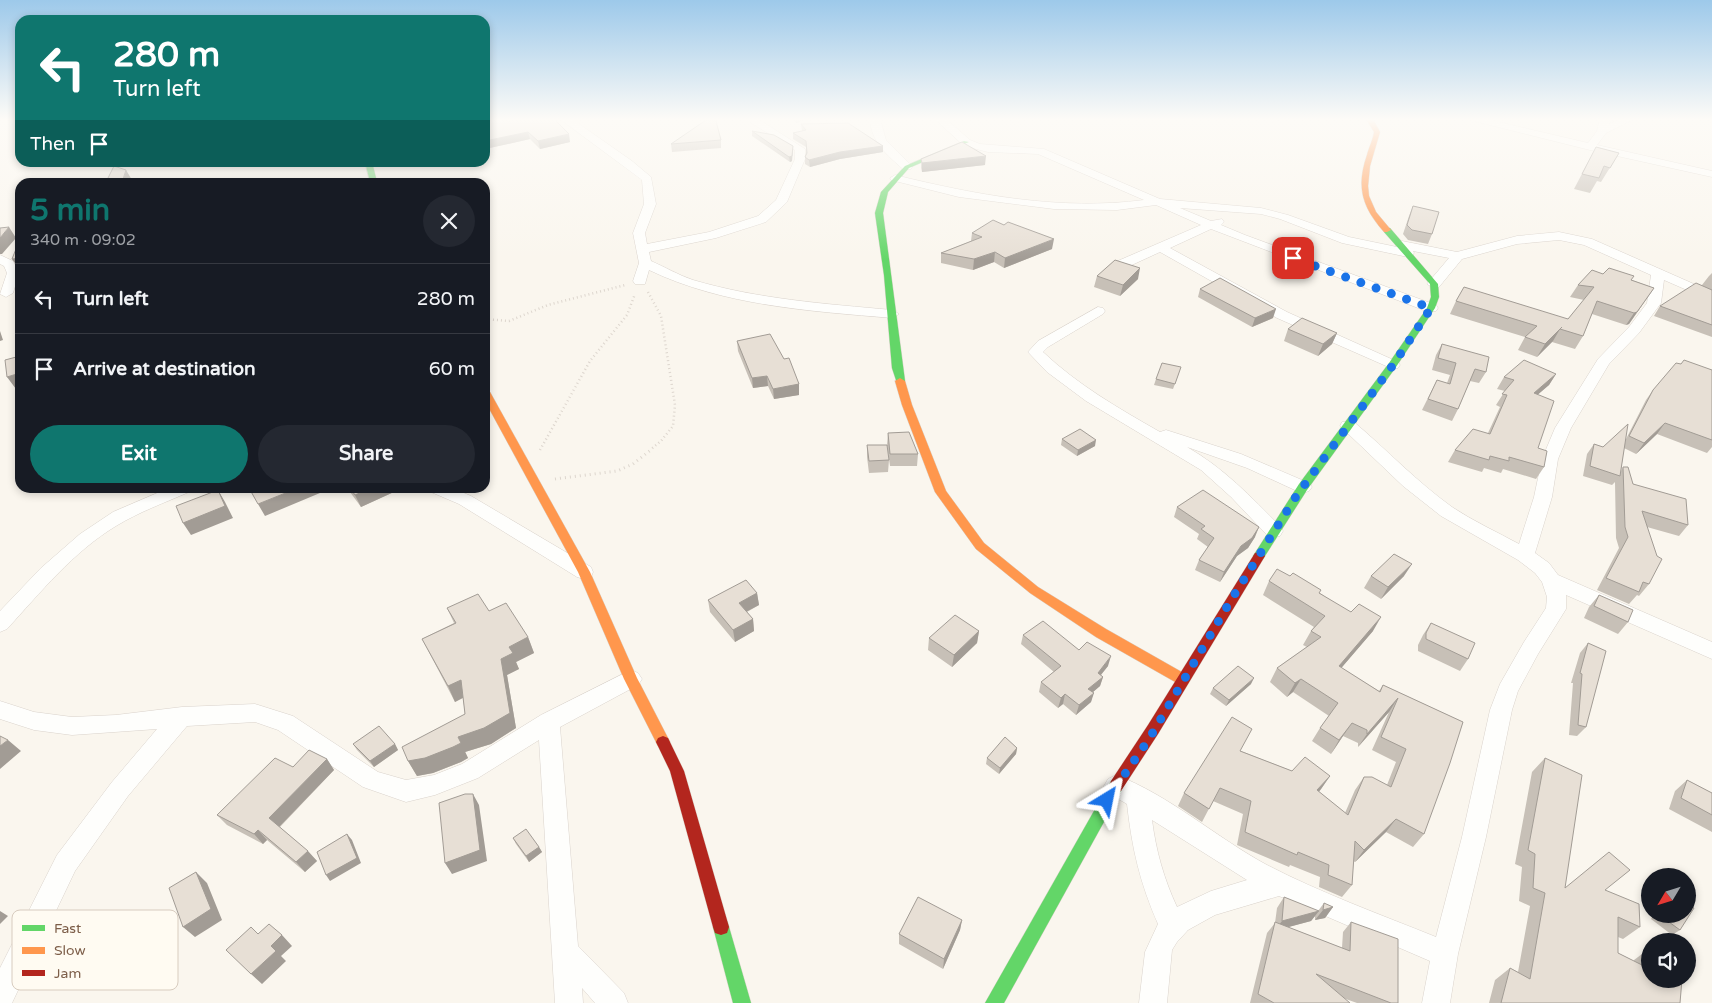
<!DOCTYPE html>
<meta charset="utf-8">
<style>
:root{--surface:#171b24;--page:#242831;--text:#f1f3f6;--muted:#9ea1a6;--line:#363941;--accent:#0f766e}
body{margin:0;font-family:"Varela Round",sans-serif;background:var(--page);color:var(--text);height:100vh;display:flex;flex-direction:column;font-size:19px;white-space:nowrap}
*{box-sizing:border-box;margin:0}
p{font-size:16px;color:var(--muted)}
.icon{flex:none;width:28px;height:28px;fill:none;stroke:currentColor;stroke-width:2;stroke-linecap:round;stroke-linejoin:round}
.map{position:relative;flex:1;overflow:hidden}
.details{position:absolute;left:15px;top:178px;width:475px;height:315px;display:flex;flex-direction:column;background:var(--surface);border-radius:15px;box-shadow:0 2px 8px #0003}
.details>*{flex:none}
.guide{position:absolute;left:15px;top:15px;width:475px;height:152px;border-radius:15px;box-shadow:0 2px 8px #0003;background:#0f766e;color:#fff;overflow:hidden}
.needle{width:32px;rotate:232deg}
.controls{position:absolute;left:1641px;top:868px;display:grid;gap:10px}
.controls a{display:grid;place-items:center;width:55px;height:55px;border-radius:50%;background:var(--surface);box-shadow:0 2px 8px #0003;font-size:25px}
.pin{position:absolute;display:grid;place-items:center;width:42px;height:42px;color:#fff;margin:-21px;border-radius:10px;box-shadow:0 2px 8px #0006}
.me{position:absolute;width:55px;margin:-28px;rotate:35deg;stroke-linejoin:round;filter:drop-shadow(0 0 4px #0008)}
.turn{display:flex;align-items:center;gap:18px;height:105px;padding:0 15px;font-size:22px}
.turn .icon{width:65px;height:65px;stroke-width:2.5}
.turn b{display:block;font-size:35px;line-height:42px}
.then{display:flex;align-items:center;height:48px;padding:0 15px;background:#0003;gap:10px;font-size:19px}
.round{display:grid;place-items:center;flex:none;width:52px;height:52px;border-radius:26px;background:var(--page)}
.summary{display:flex;align-items:center;justify-content:space-between;height:85px;padding:0 15px}
h1{font-size:30px;font-weight:700;line-height:38px;color:var(--accent)}
.action{display:flex;gap:10px;margin-top:auto;padding:10px 15px}
.action a{flex:1;height:58px;border-radius:30px;background:var(--accent);color:#fff;font-size:20px;font-weight:700;line-height:58px;text-align:center}
.action a+a{background:var(--page);color:var(--text)}
ul{padding:0;list-style:none}
li{display:flex;align-items:center;gap:15px;height:70px;padding:0 15px;border-top:1px solid var(--line)}
li div{flex:1}
li b{display:block;font-size:19px}
li em{font-style:normal}
.map>svg:first-child{display:block}
.lines{fill:none;stroke-linecap:round;stroke-linejoin:round}
.street-casing{stroke:#dad3cc;stroke-width:1}
.fast-casing{stroke:#dad3ca;stroke-width:1}
.slow-casing{stroke:#dad3ca;stroke-width:1}
.jam-casing{stroke:#dad3ca;stroke-width:1}
.path-far1{stroke:#ddd6ce;stroke-width:2.5;stroke-dasharray:1 3;stroke-linecap:butt}
.path{stroke:#ddd6ce;stroke-width:3;stroke-dasharray:1 4;stroke-linecap:butt}
.street{fill:#fefefc;fill-rule:evenodd}
.fast{fill:#63d668;fill-rule:evenodd}
.slow{fill:#ff974d;fill-rule:evenodd}
.jam{fill:#b3261e;fill-rule:evenodd}
.wall{fill:#c7c0b7}
.shaded-wall{fill:#a29c95}
.building{fill:#e7dfd5;stroke:#a29c95}
.route{stroke:#1a73e8;stroke-width:9;stroke-dasharray:0 16.2}
.key{fill:#fffbf2;stroke:#d8ccbf;stroke-width:1}
.key-label{font-size:14px;fill:#7d5e49}
</style>
<div class="map">
<svg width="1712" height="1003" viewBox="0 0 1712 1003">
<rect width="100%" height="100%" fill="#faf6ee"/>
<g class="lines">
<defs>
<path id="street" d="M560 119H572L632 161 651 177 656 204 645 233 647 244 709 232 758 216 776 200 795 159V150L745 119H758L805 149V159L787 202 766 222 716 238 649 252 651 261C665 267 678 275 693 280 757 299 826 304 892 310L899 314 892 318C811 311 724 306 649 270L645 284H635L633 281 639 263 633 233 644 204 642 180Z
M870 119H880L886 140 911 165 912 167 911 169H903C887 155 871 142 870 119Z
M935 119H946L970 140 980 144 1044 149 1160 199 1261 208 1288 215 1349 237 1397 247 1396 245 1398 242 1402 241 1457 252 1517 236 1559 232 1592 239 1712 292V301L1664 280 1661 303 1639 333 1609 364 1571 428 1558 459 1552 497 1535 553 1549 563 1558 575 1712 642V659L1566 595V609L1538 654 1518 691 1512 710 1486 837 1458 954 1450 1003H1422L1430 961 1279 896 1215 915 1188 930 1177 942 1172 950 1167 1003H1139L1145 952 1158 924C1140 883 1132 849 1127 804L1108 793 1104 786 1108 779 1116 775C1169 795 1217 838 1267 865 1321 893 1379 914 1436 937L1462 837 1490 710 1500 684 1524 642 1546 608 1547 597 1542 582 1535 573 1518 560 1441 516 1403 486 1340 426 1342 422H1354C1387 450 1417 482 1452 507 1473 521 1497 532 1519 544L1534 497 1542 459 1555 428 1598 359 1629 327 1647 303 1651 275 1584 245 1559 240 1517 244 1462 259 1439 287 1434 288 1427 284 1449 258 1413 251 1414 253 1412 256 1408 257 1342 243 1280 219 1261 214 1180 208 1211 221 1222 219 1224 222 1221 225 1245 235 1436 305 1438 308 1436 311H1426L1211 229 1170 248 1287 312 1398 362 1400 365 1398 368 1393 369 1277 318 1160 252 1123 269H1113L1112 266 1113 263 1201 225 1156 205 1117 210 1054 209 959 197 891 180 890 178 895 175C976 195 1061 211 1144 200L1038 154 988 152 972 148 962 144ZM1152 820 1247 880 1211 891 1177 907C1164 879 1156 851 1152 820Z
M1466 119H1486L1588 143 1597 131 1600 119H1610L1609 124 1620 119H1634L1606 133 1597 145 1712 171V177L1590 150Z
M0 255 13 261 19 273 13 293 6 297 0 294 7 273 4 266 0 264Z
M1098 307 1103 308 1105 311 1103 314 1048 347 1043 352C1078 385 1118 408 1160 432L1166 430 1241 454 1309 483 1312 487 1309 491 1303 493 1297 491 1247 468 1187 447C1224 468 1251 497 1280 526L1283 531 1280 536 1274 537 1268 536 1231 497 1201 470 1086 401 1047 372 1028 352 1038 341Z
M169 488H192L189 492C164 503 139 512 116 526 73 552 40 593 7 629L0 632V611L41 568 80 534 113 512Z
M428 488H452L471 496 591 567 593 572 591 577 584 579 577 577 459 504 431 492Z
M631 670 638 673 642 679 638 685 560 727 578 946 624 993 628 1003H595L582 988 583 1003H555L539 740 478 778 435 795 406 802 363 787 278 730 255 722 187 726 128 796 75 871 12 1003H0V968L57 855 112 782 157 729 72 735 34 730 0 719V701L34 712 72 717 116 715 182 707 255 704 293 716 378 772 406 780 434 775 462 764 541 715Z"/>
<path id="fast" d="M964 141 969 142 909 168 888 192 883 213 905 381 900 384 897 383 892 368 884 275 875 213 881 192 905 166Z
M365 162H372L377 182H370Z
M1384 228H1390L1438 284 1439 297 1435 308 1396 367 1307 490 1263 559H1255L1253 556 1255 553 1299 484 1389 363 1427 308 1431 297 1430 284 1384 232Z
M1116 779 1121 781 1123 786 1121 791 1004 1003H985L1111 781Z
M721 919 727 921 729 927 751 1003H733L713 927 715 921Z"/>
<path id="slow" d="M1366 119H1373L1380 132 1370 166 1368 186 1369 196 1376 212 1391 230 1387 232H1384C1362 207 1356 187 1367 155 1369 147 1373 140 1374 132Z
M900 378 905 381 912 405 946 491 984 543 1038 587 1106 629 1187 675 1189 679 1187 683 1182 685 1177 683 1096 637 1030 593 976 549 935 492 902 405 895 381Z
M485 389 490 392 590 572 637 678 670 742 668 746 663 748 658 746 624 679 578 572 485 401Z"/>
<path id="jam" d="M1259 552 1263 553 1265 556 1158 734 1121 791 1116 793 1111 791 1109 786 1111 781 1148 725 1255 553Z
M663 736 668 738 684 771 729 927 727 933 721 935 715 933 713 927 670 771 656 742 658 738Z"/>
</defs>
<use href="#street" class="street-casing"/>
<use href="#fast" class="fast-casing"/>
<use href="#slow" class="slow-casing"/>
<use href="#jam" class="jam-casing"/>
<path class="path-far1" d="M648 292 661 316 675 405 673 426 661 441 650 450
M485 319 509 321 548 305 625 285
M540 450 590 361 627 315 635 294"/>
<path class="path" d="M555 479 617 471 633 464 652 449"/>
<use href="#street" class="street"/>
<use href="#fast" class="fast"/>
<use href="#slow" class="slow"/>
<use href="#jam" class="jam"/>
</g>
<path class="wall" d="M485 119 570 142 540 149 530 139 485 149Z
M801 124 883 146V152L840 159 810 167 805 164V157L806 153V147L793 139V133L802 131Z
M752 131 793 146 792 161 790 162 752 136Z
M721 140V148L672 152 671 144Z
M1596 147 1619 153 1601 182 1597 181 1590 193 1574 189Z
M921 159 985 165 922 172 921 168Z
M1413 206 1432 234 1428 244 1408 240 1403 234 1409 216Z
M972 233 1052 249 1004 268 994 262 973 270 941 263V253L971 241Z
M1712 273V337L1654 316 1660 306 1702 285 1709 276Z
M1603 274 1632 280 1654 288 1629 324 1626 325 1592 314 1583 336 1575 349 1552 342 1553 341 1537 357 1518 350 1525 337 1450 314 1456 301 1568 319 1584 300 1570 297 1578 285Z
M1097 276 1138 279 1120 296 1094 287Z
M1200 289 1273 318 1252 327 1198 297Z
M1288 329 1337 333 1332 344 1318 356 1284 341Z
M737 341 784 359 799 384V395L774 399 768 386 753 388 738 351Z
M1442 344 1486 372 1479 383 1470 381 1458 409 1452 421 1422 410 1437 380 1447 383 1450 375 1432 370 1436 355Z
M1681 364 1712 370V447L1707 453 1657 434 1636 454 1624 448 1621 471 1623 467 1633 484 1688 525 1679 536 1647 527 1649 584 1639 596 1637 595 1629 604 1597 590 1619 548 1616 538 1615 482 1612 485 1583 476 1587 454 1594 444 1603 447 1626 439 1646 400 1653 390Z
M1179 373 1173 389 1154 385 1156 379Z
M1556 374 1549 385 1538 394V448L1544 467 1536 479 1503 469 1501 473 1484 468 1482 472 1448 462 1455 450 1488 433 1500 407 1496 405 1505 391 1497 389 1504 377Z
M888 433 918 454 917 466H890L887 445Z
M1062 439 1095 446 1077 456 1061 445Z
M867 445 889 460 888 472 869 473 867 457Z
M347 488H395L396 491 361 507Z
M1177 507 1255 537 1248 548 1237 556 1220 582 1195 570 1199 560 1208 547 1197 539 1199 534 1174 517Z
M1371 576H1404L1381 599 1364 588Z
M1269 581 1320 593 1373 631 1341 668 1379 691 1383 685 1463 722 1424 834 1413 847 1386 832 1355 862 1353 861 1352 885 1342 897 1319 887 1320 877 1290 865 1289 867 1237 845 1243 814 1213 801 1202 822 1178 806 1184 793 1241 751 1292 771 1330 776 1319 792 1345 813 1355 790 1364 777 1387 785 1396 762 1372 750 1389 712 1358 747V743L1343 736 1331 754 1312 741 1320 728 1329 716 1293 692 1287 697 1270 682 1277 668 1307 647 1303 645 1311 631 1314 627 1263 595Z
M757 593 759 605 747 612 753 619 754 631 735 642 710 612 708 600Z
M1599 595 1628 622 1618 634 1584 618 1589 607Z
M447 608 489 611 528 637 534 653 516 662 519 669 507 675 516 728 491 744 465 752 468 758 461 762 433 773 417 776 408 761 465 714 463 698 455 702 422 639 454 623Z
M1431 623 1468 659 1460 671 1418 651V645L1423 635Z
M979 631 977 643 952 667 928 650 929 638Z
M1023 635 1079 650 1108 666 1101 675 1103 677 1100 686 1093 692 1091 702 1076 715 1063 704 1058 708 1039 692 1041 682 1054 672 1021 644Z
M1588 643 1586 727 1577 736 1569 735 1573 683H1571L1580 653Z
M1251 684 1226 706 1210 694 1213 688Z
M353 744H395L398 750 374 767 357 750Z
M1017 748 1016 754 999 774 986 764 987 758Z
M1545 758 1565 888 1605 890 1640 927 1623 939 1618 937V953L1634 961V960L1650 948V979L1680 1003H1489L1495 980 1510 968 1518 972 1530 906 1519 901 1522 867 1515 864 1532 772Z
M327 759 334 770 280 827 317 861 305 872 267 840 263 844 227 825 217 815 293 767Z
M1687 780 1712 793V832L1669 809 1675 791Z
M513 838 539 847 542 852 529 862 516 844Z
M1284 897 1318 911 1324 903 1333 907 1325 918 1315 920V916L1311 921 1288 927 1342 948 1343 932 1351 922 1398 1003H1357L1343 998 1350 1003H1250L1267 933 1275 923 1277 908Z
M1654 914H1688L1680 930 1672 935 1651 919Z
M962 920 960 930 943 969 899 944V934Z"/>
<path class="shaded-wall" d="M795 119H808L796 123Z
M528 132 530 139 485 149V141Z
M569 134 570 142 540 149 538 141Z
M793 146 792 161 790 162 789 157Z
M883 146V152L840 159 810 167 809 160 840 152Z
M986 156 985 165 922 172V163Z
M126 170 132 180 131 182H122Z
M9 227 16 238 2 254H0V238Z
M1054 239 1052 249 1004 268 1005 258Z
M995 252 994 262 973 270 974 259Z
M20 258V270L12 259Z
M1140 268 1138 279 1120 296 1123 285Z
M1654 288 1629 324 1626 325 1634 313Z
M1276 309 1273 318 1252 327 1255 318Z
M1560 329 1553 341 1537 357 1545 344Z
M0 331 3 340 0 341Z
M1337 333 1332 344 1318 356 1323 344Z
M20 373V387L16 389 7 377Z
M1556 374 1549 385 1527 404 1534 393Z
M767 376 768 386 753 388 752 378Z
M799 384V395L774 399 773 389Z
M1665 423 1657 434 1636 454 1644 443Z
M1096 440 1095 446 1077 456 1078 450Z
M298 488H317L320 493 265 516 258 504Z
M371 488H395L396 491 361 507 355 495Z
M218 490 225 502 233 518 191 535 183 523Z
M1259 527 1255 537 1248 548 1237 556 1220 582 1224 572 1241 546Z
M1412 564 1404 576 1381 599 1388 587Z
M757 593 759 605 740 615 739 603Z
M1381 617 1373 631 1331 680 1339 666Z
M753 619 754 631 735 642 733 630Z
M979 631 977 643 952 667 954 655Z
M528 637 534 653 516 662 519 669 507 675 516 728 491 744 465 752 458 737 501 659 509 647Z
M1111 656 1108 666 1095 682 1098 673Z
M1103 677 1100 686 1086 698 1088 689Z
M1254 678 1251 684 1226 706 1229 700Z
M1301 679 1293 692 1287 697 1295 683Z
M461 680 468 695 455 702 448 686Z
M1094 693 1091 702 1076 715 1079 705Z
M1065 694 1063 704 1058 708 1061 698Z
M1398 698 1389 712 1358 747 1367 734Z
M1352 723 1343 736 1331 754 1339 740Z
M8 740 21 751 0 769V746Z
M461 743 468 758 461 762 433 773 417 776 408 761Z
M395 744 398 750 374 767 370 761Z
M1017 748 1016 754 999 774 1000 768Z
M327 759 334 770 278 828 269 818Z
M1330 776 1321 789 1309 803 1317 790Z
M473 794 479 805 487 861 452 874 445 863Z
M1396 819 1386 832 1355 862 1364 850Z
M258 830 267 840 263 844 254 834Z
M347 834 352 840 361 863 330 881 326 875Z
M539 847 542 852 529 862 526 856Z
M308 851 317 861 305 872 296 862Z
M196 872 207 883 222 920 195 937 183 927Z
M1333 907 1325 918 1315 920 1323 910Z
M0 911 8 916 0 924Z
M1319 911 1311 921 1274 931 1282 921Z
M962 920 960 930 943 969 944 959Z
M282 935 292 946 281 956 286 961 262 984 251 974 271 946Z"/>
<path class="building" d="M485 119H554L569 134 538 141 528 132 485 141Z
M706 120 716 121 721 140 671 144Z
M848 123 883 146 840 152 809 160 805 157 807 153 806 141 793 133 806 130 801 124Z
M752 131 774 135 793 146 792 156 789 157Z
M962 142 986 156 922 163 921 159Z
M1596 147 1619 153 1610 168 1604 166 1599 178 1582 174Z
M114 166 126 170 122 182 129 181V182H106Z
M1413 206 1439 212 1432 234 1412 230 1407 225Z
M993 220 1004 225 1008 222 1054 239 1005 258 995 252 974 259 941 253 982 237 972 233Z
M9 227 0 238V228Z
M20 239V258L12 259Z
M1115 260 1140 268 1123 285 1097 276Z
M1609 268 1634 276 1631 280 1654 288 1637 312 1634 313 1597 301 1583 336 1560 329 1562 327 1545 344 1525 337 1537 326 1456 301 1464 287 1568 319 1594 287 1578 285 1592 270 1603 274Z
M1220 278 1276 309 1255 318 1200 289Z
M1696 283 1712 290V325L1660 306Z
M1302 318 1337 333 1323 344 1288 329Z
M770 334 784 359 789 358 799 384 773 389 767 376 752 378 737 341Z
M1442 344 1489 357 1486 372 1475 369 1458 409 1428 399 1437 380 1450 384 1456 363 1438 358Z
M20 356V373L7 377 5 360Z
M1524 360 1556 374 1534 393 1554 401 1538 448 1547 451 1544 467 1509 457V461L1490 456 1489 460 1455 450 1473 429 1490 434 1507 395 1502 394 1514 380 1504 377Z
M1684 360 1712 370V440L1665 423 1644 443 1629 436 1653 390 1676 363 1681 364Z
M1162 363 1181 367 1175 384 1156 379Z
M1628 424 1620 476 1590 466 1594 444 1603 447Z
M1080 429 1096 440 1078 450 1062 439Z
M909 432 918 454H890L888 433Z
M867 445H887L889 460 869 461Z
M1623 467H1628L1633 484 1686 499 1688 525 1642 511 1657 556 1662 559 1649 584 1643 582 1639 592 1606 578 1628 537 1625 527Z
M249 488H298L258 504Z
M350 488H371L355 495Z
M218 490 225 506 183 523 176 506Z
M1203 490 1259 527 1252 538 1241 546 1224 572 1199 560 1214 538 1201 529 1205 526 1177 507Z
M1394 554 1412 564 1388 587 1371 576Z
M1277 569 1290 576 1293 573 1321 590 1319 593 1351 612 1359 604 1381 617 1339 666 1380 692 1383 685 1463 722 1450 763 1424 834 1396 819 1364 850 1355 841 1352 885 1328 875 1329 865 1298 852 1297 855 1245 832 1251 801 1220 788 1209 809 1184 793 1232 717 1252 729 1240 751 1292 771 1305 757 1330 776 1317 790 1348 815 1364 777H1372L1391 787 1406 749 1381 737 1398 698 1367 734V730L1352 723 1339 740 1320 728 1338 703 1301 679 1295 683 1277 668 1321 637 1311 631 1325 616 1269 581Z
M746 580 757 593 739 603 753 619 733 630 708 600Z
M478 594 489 611 506 603 528 637 509 647 513 653 501 659 510 713 484 728 458 737 461 743 453 747 425 758 408 761 402 747 465 714 461 680 448 686 422 639 456 623 447 608Z
M1599 595 1633 610 1628 622 1594 606Z
M955 615 979 631 954 655 929 638Z
M1043 621 1079 650 1087 642 1111 656 1098 673 1103 677 1088 689 1094 693 1079 705 1065 694 1061 698 1041 682 1061 666 1023 635Z
M1431 623 1475 643 1468 659 1426 639V633Z
M1588 643 1606 651 1586 727 1578 725 1582 674 1580 673Z
M1238 666 1254 678 1229 700 1213 688Z
M379 726 395 744 370 761 353 744Z
M0 736 8 740 0 746Z
M1005 737 1017 748 1000 768 987 758Z
M309 750 327 759 269 818 308 851 296 862 258 830 254 834 217 815 275 758 293 767Z
M1545 758 1582 775 1565 888 1609 852 1630 870 1605 890 1639 904 1640 927 1618 917V953L1650 969V964V979H1682L1680 1003H1501L1510 968 1530 979 1545 893 1533 888 1535 854 1528 850Z
M1687 780 1712 793V815L1681 798Z
M465 794H473L480 850 445 863 439 803Z
M526 829 539 847 526 856 513 838Z
M347 834 357 858 326 875 317 852Z
M196 872 211 909 183 927 169 888Z
M918 897 962 920 944 959 899 934Z
M1284 897 1319 911 1282 921Z
M1324 903 1333 907 1323 910Z
M1688 904 1694 908 1680 930 1658 914H1688Z
M1275 922 1350 951 1351 922 1398 939V1003H1391L1316 974 1350 1003H1274L1258 994Z
M269 924 282 935 271 946 276 951 251 974 226 950 251 927 258 934Z"/>
<linearGradient id="sky" x2="0" y2="1"><stop stop-color="#9dc9ea"/><stop offset="0.46" stop-color="#fdfbf7"/><stop offset="1" stop-color="#fdfbf7" stop-opacity="0"/></linearGradient>
<rect width="1712" height="260" fill="url(#sky)"/>
<g class="lines">
<path class="route" d="M1107 800 1149 739 1231 600 1297 495 1393 365 1431 308 1293 258"/>
</g>
<rect x="12" y="910" width="166" height="80" rx="8" class="key"/>
<rect x="22" y="925" width="23" height="6" fill="#63d668"/>
<rect x="22" y="947" width="23" height="7" fill="#ff974d"/>
<rect x="22" y="970" width="23" height="6" fill="#b3261e"/>
<g class="key-label">
<text x="54" y="933">Fast</text>
<text x="54" y="955">Slow</text>
<text x="54" y="978">Jam</text>
</g>
</svg>
<div class="controls">
<a><svg class="needle" viewBox="-14 -14 28 28"><path d="M0-13l5 13h-10z" fill="#e53935"/><path d="M0 13l5-13h-10z" fill="#9ea1a6"/></svg></a>
<a><svg class="icon" aria-label="sound" viewBox="0 0 24 24"><path d="M4 9h4l5-4v14l-5-4H4zM17 9q2 3 0 6"/></svg></a>
</div>
<div class="pin" style="left:1293px;top:258px;background:#d93025"><svg class="icon" aria-label="arrive" viewBox="0 0 24 24"><path d="M6 21V4h12l-3 4 3 4H6"/></svg></div>
<svg class="me" style="left:1107px;top:800px" viewBox="-20 -20 40 40"><path d="M0-17L14 15 0 8-14 15z" fill="#1a73e8" stroke="#fff" stroke-width="4"/></svg>
<div class="guide">
<div class="turn"><svg class="icon" aria-label="left" viewBox="0 0 24 24"><path d="M17 20v-9H6M10 6l-5 5 5 5"/></svg><div><b>280 m</b>Turn left</div></div>
<div class="then">Then<svg class="icon" aria-label="arrive" viewBox="0 0 24 24"><path d="M6 21V4h12l-3 4 3 4H6"/></svg></div>
</div>
<section class="details">
<div class="summary"><div><h1>5 min</h1><p>340 m · 09:02</p></div><a class="round"><svg class="icon" aria-label="close" viewBox="0 0 24 24"><path d="M6 6l12 12M18 6L6 18"/></svg></a></div>
<ul>
<li><svg class="icon" aria-label="left" viewBox="0 0 24 24"><path d="M17 20v-9H6M10 6l-5 5 5 5"/></svg><div><b>Turn left</b></div><em>280 m</em></li>
<li><svg class="icon" aria-label="arrive" viewBox="0 0 24 24"><path d="M6 21V4h12l-3 4 3 4H6"/></svg><div><b>Arrive at destination</b></div><em>60 m</em></li>
</ul>
<div class="action"><a>Exit</a><a>Share</a></div>
</section>
</div>
